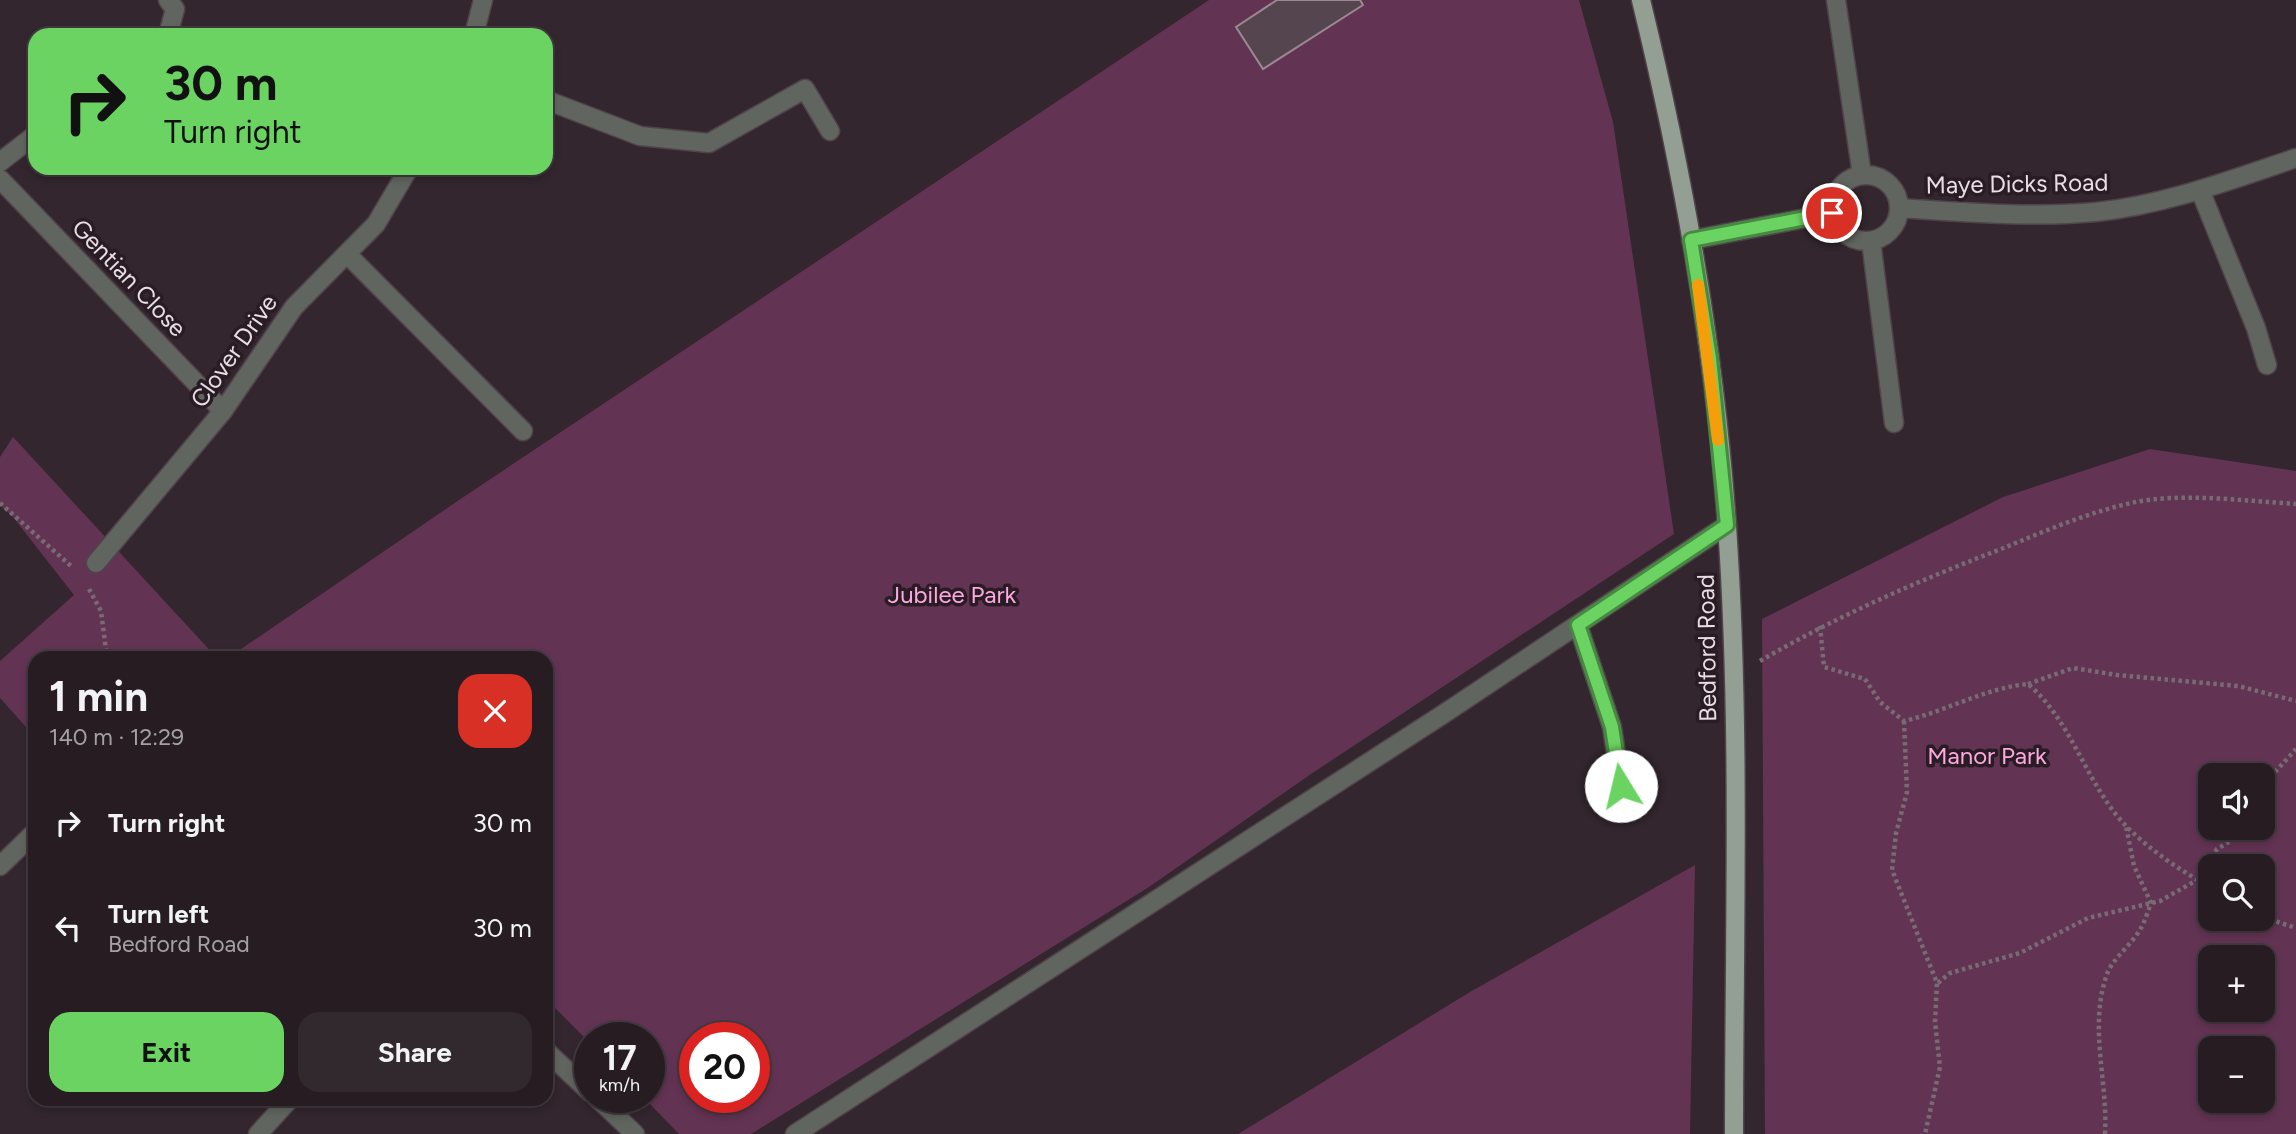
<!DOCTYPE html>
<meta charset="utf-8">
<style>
:root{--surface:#261c22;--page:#32292f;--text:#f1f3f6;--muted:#a4a1a5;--line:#423a40;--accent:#6bd362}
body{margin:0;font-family:Figtree,sans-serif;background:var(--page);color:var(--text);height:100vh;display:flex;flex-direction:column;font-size:26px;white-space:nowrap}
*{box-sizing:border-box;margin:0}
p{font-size:23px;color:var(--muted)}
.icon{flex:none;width:38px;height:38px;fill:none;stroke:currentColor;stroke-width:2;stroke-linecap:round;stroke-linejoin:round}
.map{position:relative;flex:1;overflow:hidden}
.side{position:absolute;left:28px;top:651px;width:525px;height:455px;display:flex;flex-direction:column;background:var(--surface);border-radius:21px;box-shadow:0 4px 10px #0003,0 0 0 2px var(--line)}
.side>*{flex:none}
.hud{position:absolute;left:28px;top:28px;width:525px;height:147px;border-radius:21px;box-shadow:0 4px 10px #0003,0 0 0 2px var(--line);background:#6bd362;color:#111;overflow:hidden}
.tools{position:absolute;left:2198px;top:763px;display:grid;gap:14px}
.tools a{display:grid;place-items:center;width:77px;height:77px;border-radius:14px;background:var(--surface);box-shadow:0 4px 10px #0003,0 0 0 2px var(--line);font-size:35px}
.speed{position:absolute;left:574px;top:1022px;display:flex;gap:14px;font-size:35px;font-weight:700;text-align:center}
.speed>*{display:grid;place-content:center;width:91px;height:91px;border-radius:50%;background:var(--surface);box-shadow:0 4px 10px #0003,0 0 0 2px var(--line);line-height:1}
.speed small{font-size:18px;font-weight:400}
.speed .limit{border:10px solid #d22;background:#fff;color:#111}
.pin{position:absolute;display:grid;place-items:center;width:60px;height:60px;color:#fff;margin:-30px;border:4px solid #fff;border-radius:50%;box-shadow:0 2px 7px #0007}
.me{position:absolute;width:77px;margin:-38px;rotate:351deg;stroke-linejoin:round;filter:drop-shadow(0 0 5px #0008)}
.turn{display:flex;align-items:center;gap:24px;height:147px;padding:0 21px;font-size:32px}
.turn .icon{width:91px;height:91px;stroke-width:2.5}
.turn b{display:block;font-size:49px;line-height:60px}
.round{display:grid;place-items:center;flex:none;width:74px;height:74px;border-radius:21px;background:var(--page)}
.headline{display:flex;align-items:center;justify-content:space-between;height:119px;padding:0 21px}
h1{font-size:42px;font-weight:700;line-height:52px}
.cta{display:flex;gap:14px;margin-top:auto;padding:14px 21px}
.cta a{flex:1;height:80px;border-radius:21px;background:var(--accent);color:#111;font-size:28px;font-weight:700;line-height:80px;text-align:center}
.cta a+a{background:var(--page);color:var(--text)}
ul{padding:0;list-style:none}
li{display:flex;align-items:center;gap:21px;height:105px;padding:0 21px}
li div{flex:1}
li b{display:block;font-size:26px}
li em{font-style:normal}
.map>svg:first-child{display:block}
.green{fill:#633353;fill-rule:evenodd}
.building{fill:#54454f;stroke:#9a8993;stroke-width:2}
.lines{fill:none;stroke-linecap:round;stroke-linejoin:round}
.service-casing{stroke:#50444b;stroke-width:21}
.minor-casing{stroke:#50444b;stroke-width:21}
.primary-casing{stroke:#50444b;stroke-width:21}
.path{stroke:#776c73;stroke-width:4.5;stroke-dasharray:3.5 3.5;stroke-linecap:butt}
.service{stroke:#60655f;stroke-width:18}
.minor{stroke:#60655f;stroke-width:18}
.primary{stroke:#949f93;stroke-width:18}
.route-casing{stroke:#468940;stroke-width:18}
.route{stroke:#6bd362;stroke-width:12}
.slow{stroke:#f59e0b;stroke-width:12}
.labels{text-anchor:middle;stroke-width:7;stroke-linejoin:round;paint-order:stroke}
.street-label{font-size:24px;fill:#e8dfe5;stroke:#291c24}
.park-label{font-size:24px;fill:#fea8e0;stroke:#291c24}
</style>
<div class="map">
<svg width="2296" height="1134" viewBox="0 0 2296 1134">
<rect width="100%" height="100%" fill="#33262e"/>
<path class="green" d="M1209 0H1579L1613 122 1674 534 1311 774 1149 887 751 1134H679L643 1097H649V1038H590V1043L546 999V658H228L459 500ZM695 1038H754V1097H695Z
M13 437 217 658H35V737L0 698V661L74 595 13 517 0 505V457Z
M2150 449 2296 471V1134H1765L1762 619 2003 497ZM2263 775V828H2210V775ZM2263 866V919H2210V866ZM2263 957V1010H2210V957ZM2210 1048H2263V1101H2210Z
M1695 865 1690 1134H1238L1470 992Z"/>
<path class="building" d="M1277 0H1360L1363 5 1263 69 1236 27Z"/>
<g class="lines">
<defs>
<path id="service" d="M168 35 175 9 168 0
M0 162 35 135
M2200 190 2256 328 2267 365
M347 254 523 431
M1578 625 1612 727 1621 787
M546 1051 590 1092
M596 1097 635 1134
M258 1134 290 1099
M795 1134 1445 713 1727 525"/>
<path id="minor" d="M1836 0 1862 175
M474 35 483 0
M546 100 640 136 709 143 805 89 830 131
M1833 208a33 33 0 1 1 66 0a33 33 0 1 1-66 0Z
M0 179 223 411
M1899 208C1964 212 2031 218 2096 212 2164 205 2231 180 2296 158
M1691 240 1832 213
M1871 241 1894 423
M96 563 223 411 294 307 376 224 409 168
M0 866 35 832"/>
<path id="primary" d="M1641 0C1683 172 1715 349 1727 526 1741 728 1734 932 1734 1134"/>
</defs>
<use href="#service" class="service-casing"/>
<use href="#minor" class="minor-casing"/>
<use href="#primary" class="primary-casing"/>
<path class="path" d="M0 503 71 566
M89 589 101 611 107 658
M1820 626 1824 667 1865 679 1880 702 1904 721C1947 711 1985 688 2028 684 2073 722 2086 785 2127 827 2150 850 2181 871 2210 887
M1760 661C1837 616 1918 581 2001 549 2043 532 2086 513 2131 503 2178 492 2248 501 2296 504
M2028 684 2073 668 2117 675 2238 686 2296 701
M1904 721 1907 792 1896 833 1892 870 1937 983 1935 1022 1940 1067 1925 1134
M2263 805 2276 771 2296 749
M2263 917 2296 928
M1938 983 1950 973 2020 953 2088 918 2160 901 2197 880 2217 849 2252 828
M2105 1134C2108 1081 2089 1029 2106 977 2111 959 2132 945 2141 928 2145 921 2148 911 2151 903L2134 866 2126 826"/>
<use href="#service" class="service"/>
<use href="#minor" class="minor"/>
<use href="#primary" class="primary"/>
</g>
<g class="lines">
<defs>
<path id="route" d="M1621 786 1612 727 1578 625 1727 525 1710 358 1691 240 1832 213"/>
</defs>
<use href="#route" class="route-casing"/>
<use href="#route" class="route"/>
<path class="slow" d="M1698 285 1718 440"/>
</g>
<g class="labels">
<g class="street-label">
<text transform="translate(2017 184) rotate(-1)" y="8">Maye Dicks Road</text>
<text transform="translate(129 278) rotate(46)" y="8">Gentian Close</text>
<text transform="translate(234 351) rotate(-55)" y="8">Clover Drive</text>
<text transform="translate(1707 648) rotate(-91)" y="8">Bedford Road</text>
</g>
<g class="park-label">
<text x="952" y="603">Jubilee Park</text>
<text x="1987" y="764">Manor Park</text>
</g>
</g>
</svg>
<div class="tools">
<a><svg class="icon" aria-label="sound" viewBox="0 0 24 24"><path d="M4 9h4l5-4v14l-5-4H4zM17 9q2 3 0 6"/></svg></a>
<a><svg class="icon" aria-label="search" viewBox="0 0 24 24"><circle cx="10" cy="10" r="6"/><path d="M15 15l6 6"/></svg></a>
<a>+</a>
<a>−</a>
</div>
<div class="speed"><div>17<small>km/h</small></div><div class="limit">20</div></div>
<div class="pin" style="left:1832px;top:213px;background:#d93025"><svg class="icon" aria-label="arrive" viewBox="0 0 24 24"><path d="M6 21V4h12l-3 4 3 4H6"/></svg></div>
<svg class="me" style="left:1621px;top:786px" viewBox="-20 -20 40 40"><circle r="19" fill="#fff"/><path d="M0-13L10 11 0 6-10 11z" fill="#6bd362"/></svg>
<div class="hud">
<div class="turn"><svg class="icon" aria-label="right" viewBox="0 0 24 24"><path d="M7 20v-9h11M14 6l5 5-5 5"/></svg><div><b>30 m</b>Turn right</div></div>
</div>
<section class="side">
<div class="headline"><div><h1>1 min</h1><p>140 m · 12:29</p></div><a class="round" style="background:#d93025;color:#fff"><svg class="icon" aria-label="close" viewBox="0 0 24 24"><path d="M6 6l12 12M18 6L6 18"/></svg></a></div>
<ul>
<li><svg class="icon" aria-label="right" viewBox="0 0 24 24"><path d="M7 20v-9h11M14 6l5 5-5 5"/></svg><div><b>Turn right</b></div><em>30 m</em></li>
<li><svg class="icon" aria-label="left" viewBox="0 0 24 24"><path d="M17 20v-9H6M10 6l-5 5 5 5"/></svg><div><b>Turn left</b><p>Bedford Road</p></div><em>30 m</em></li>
</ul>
<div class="cta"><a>Exit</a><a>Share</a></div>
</section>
</div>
